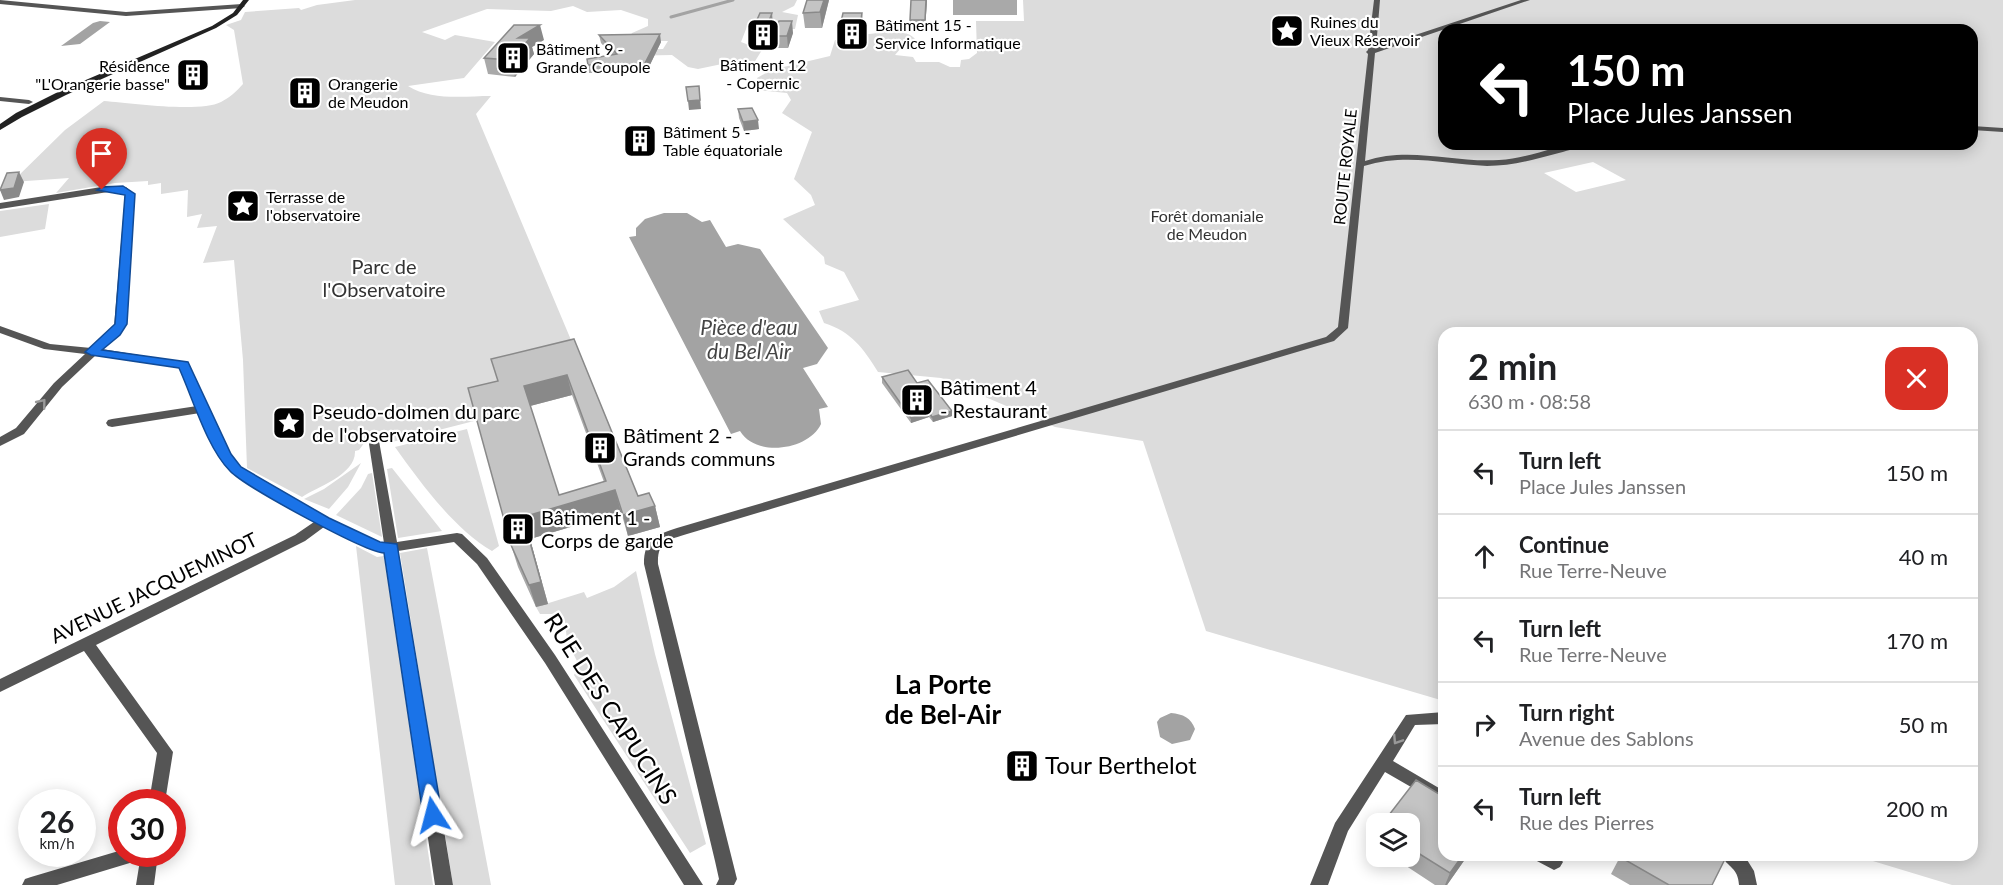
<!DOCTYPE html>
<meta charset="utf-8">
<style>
:root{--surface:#fff;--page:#f6f6f6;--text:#202124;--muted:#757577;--line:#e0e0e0}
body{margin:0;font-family:Lato,sans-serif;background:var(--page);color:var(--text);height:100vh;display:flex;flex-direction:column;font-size:22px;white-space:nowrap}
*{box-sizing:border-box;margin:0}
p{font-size:20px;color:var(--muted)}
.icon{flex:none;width:33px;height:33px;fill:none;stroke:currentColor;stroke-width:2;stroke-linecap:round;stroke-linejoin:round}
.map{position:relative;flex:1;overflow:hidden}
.drawer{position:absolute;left:1438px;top:327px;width:540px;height:534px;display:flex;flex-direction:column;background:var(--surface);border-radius:18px;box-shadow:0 3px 15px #0003}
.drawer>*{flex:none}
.guide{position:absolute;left:1438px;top:24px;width:540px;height:126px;border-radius:18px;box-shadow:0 3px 15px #0003;background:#000;color:#fff;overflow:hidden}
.controls{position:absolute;left:1366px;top:813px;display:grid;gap:12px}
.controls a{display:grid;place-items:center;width:54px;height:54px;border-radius:12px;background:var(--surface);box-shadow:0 3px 15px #0003;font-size:30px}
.speed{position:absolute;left:18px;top:789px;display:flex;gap:12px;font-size:30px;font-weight:700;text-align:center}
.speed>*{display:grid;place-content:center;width:78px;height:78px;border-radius:50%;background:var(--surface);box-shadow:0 3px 15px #0003;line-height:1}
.speed small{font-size:15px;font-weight:400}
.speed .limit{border:9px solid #d22;background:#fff;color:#111}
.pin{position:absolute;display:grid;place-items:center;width:51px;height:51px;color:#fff;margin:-62px -26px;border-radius:50% 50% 50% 0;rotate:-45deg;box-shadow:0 0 6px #0007}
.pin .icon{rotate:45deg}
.me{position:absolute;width:66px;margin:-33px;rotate:351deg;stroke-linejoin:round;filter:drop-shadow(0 0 4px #0008)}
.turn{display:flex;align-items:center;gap:21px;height:126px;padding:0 30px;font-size:27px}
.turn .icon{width:78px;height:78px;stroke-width:2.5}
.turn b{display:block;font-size:42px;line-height:51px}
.round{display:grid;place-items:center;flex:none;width:63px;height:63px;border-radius:18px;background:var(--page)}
.summary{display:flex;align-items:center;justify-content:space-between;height:102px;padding:0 30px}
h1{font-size:36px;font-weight:700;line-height:45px}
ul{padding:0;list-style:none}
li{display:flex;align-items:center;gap:18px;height:84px;padding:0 30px;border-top:2px solid var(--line)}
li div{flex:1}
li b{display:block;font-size:22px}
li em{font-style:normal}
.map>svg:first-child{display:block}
.green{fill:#dcdcdc;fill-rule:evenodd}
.water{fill:#a3a3a3}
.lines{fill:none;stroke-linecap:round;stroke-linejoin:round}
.stream{stroke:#a3a3a3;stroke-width:3}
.minor{fill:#555;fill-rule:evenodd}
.secondary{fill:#222;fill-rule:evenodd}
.wall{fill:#a9a9a9;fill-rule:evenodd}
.shaded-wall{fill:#898989}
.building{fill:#c4c4c4;stroke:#898989;stroke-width:1.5;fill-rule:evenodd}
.oneway{stroke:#999}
.route{fill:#1a73e8;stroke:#114b97;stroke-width:1.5}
.labels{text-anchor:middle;stroke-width:4.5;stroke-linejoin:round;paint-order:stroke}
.far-poi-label{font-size:16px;fill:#000;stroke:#fff;text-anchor:start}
.far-street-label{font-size:16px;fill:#000;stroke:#fff}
.far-park-label{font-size:16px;fill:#333;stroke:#fff}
.park-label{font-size:20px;fill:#333;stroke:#fff}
.poi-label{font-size:20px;fill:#000;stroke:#fff;text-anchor:start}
.street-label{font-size:20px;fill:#000;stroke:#fff}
.water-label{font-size:21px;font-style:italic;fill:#444;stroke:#fff}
.near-street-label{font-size:24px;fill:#000;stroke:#fff}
.near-poi-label{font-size:24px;fill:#000;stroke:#fff;text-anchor:start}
.near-neighbourhood-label{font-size:26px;font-weight:bold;fill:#000;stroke:#fff}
</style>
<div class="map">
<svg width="2003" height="885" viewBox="0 0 2003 885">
<rect width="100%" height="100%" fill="#fff"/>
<path class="green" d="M355 0H797L794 6 782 12 798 15 795 29H779L777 22 748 24 741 42 762 50 752 66 741 68 722 64 698 69 688 67 672 55 620 56 623 50 663 49 668 41H627L632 33 648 26V19L621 10 587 12 573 6 551 11 487 9 422 32 445 40 455 35 495 42 464 78 408 86C431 101 465 96 491 96L476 114 579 359 504 401 478 420 392 442 381 435 368 438 359 450 355 451C356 475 316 487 302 497L247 468 243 360 234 260 203 263 217 226 197 228 202 214 187 217 188 190 161 194V183L148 185V181L115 183 56 193 69 178 12 182 65 130 104 101C131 103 199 113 221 102 229 98 237 91 243 84L234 30 226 25 241 20 245 12 299 8 301 10 317 5Z
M1023 0H2003V885H1952L1853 855H1972V333H1444V701L1206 631 1143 441 1055 427 941 378 878 372C863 348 852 332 824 323L819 311 859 300 844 272 825 264 824 257 783 219 815 205 811 195 794 179 812 132 782 113 791 100 787 93 758 90 757 78 771 70 830 56 835 40 864 39 865 34C881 34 905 26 916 40L901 48 895 55 913 57 916 62H939L950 67H960L961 60 969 59 977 53 976 21H1024ZM1444 30H1972V144H1444ZM1593 162 1626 180 1576 192 1544 173Z
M49 204 45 229 0 237V211Z
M467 429 499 546 492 551C454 529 420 482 395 447Z
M361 463 348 487 329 509 304 499 324 489Z
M392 468 442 531 398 538 387 469Z
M372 473 382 537 336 515 361 488 368 474Z
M356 546 377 557 384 556 433 885H395Z
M427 548 491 885H453L400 553Z
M636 571 655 654 706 844 690 853 574 675 579 665 567 641 565 621 554 614H540L536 607 584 592 587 598 614 587Z"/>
<path class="water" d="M100 21 110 22 80 44 61 46 93 23Z
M664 213H687L702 222 710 220 726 247 738 244 760 249 828 348 817 364 803 368 828 407 819 409 821 424C809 450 756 458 740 431L731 434 629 237 636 236V228L645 219Z
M1171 713C1183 714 1191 718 1195 729L1190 740 1172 744 1160 737 1157 722 1160 718Z"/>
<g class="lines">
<path class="stream" d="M671 17 733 0"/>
<path class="minor" d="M0 0 126 12 242 4 245 6 242 8 126 16 0 4Z
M1374 0H1380L1376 48 1521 0H1530L1375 53 1365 161C1410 146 1453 163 1499 160 1528 159 1556 144 1585 144 1577 149 1565 151 1555 154 1533 160 1510 166 1487 166 1445 164 1406 153 1364 166L1348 328 1334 341 687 534C668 540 657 541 658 564L737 879 734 885H716L719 879 715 861 644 564C644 539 656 535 677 528L1326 337 1338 327 1368 54 1366 52 1368 50Z
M0 97 29 100 33 102 29 104 0 101Z
M1972 126 2003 128V132L1972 130Z
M108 186 126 187 134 194 124 328 102 349 188 363 230 454 240 467 318 513 379 543H384L369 444 371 441H379L397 542 457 533 462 534 487 558 555 655 703 885H684L545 663 477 564 454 542 398 551 453 885H435L385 552 372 550 324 527 305 541 96 645 173 752 165 802H149L157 753 84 651 0 692V679L295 535 314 522 232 473 218 455 200 413 112 427 108 426 106 423 108 420 112 419 197 406 180 368 96 355 62 387 24 434 0 446V437L16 428 54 383 85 354 44 349 0 333V326L50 344 91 348 114 327 125 195 121 192H108L0 209V203Z
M1444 712V724L1415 725 1393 761 1444 791V806L1385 772 1348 831 1328 885H1310L1335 823 1406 715Z
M122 850V854H158L154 885H136L141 854 139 859 133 862 57 885H22L25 879 31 877Z
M1532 855H1557L1563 862 1560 867 1554 870 1535 860Z
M1721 855H1744L1754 871 1757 885H1739C1738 867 1728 868 1721 855Z"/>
<path class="secondary" d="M243 0H249L237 15 216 28 66 95 22 117 0 130V124L16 113 60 91 212 26 233 13Z"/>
</g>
<path class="wall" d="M829 0 822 28H805L803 13Z
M911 0H927L925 30H910V20Z
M953 0H1017V15H953Z
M773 25 768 41H755L753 29Z
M863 25 861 38H841L840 26Z
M793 33 788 48H775L773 36Z
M599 35 661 42 646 73H589L588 65 612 55 601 43Z
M544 40 532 47 534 54 515 77 488 74 484 58Z
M738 109 759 129 744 131 739 118Z
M574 339 638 496 655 506 660 527 628 536 621 512 530 539 548 604 536 607 518 567 511 545 498 381ZM572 395 604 482 559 495 530 406Z
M882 377 917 383 952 416 933 422 929 417 911 423 882 383Z
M1012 763H1032L1022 775 1012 768Z
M1410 824 1444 855H1468L1447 885H1435L1391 856H1410Z
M1377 832V848L1373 845Z
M1621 855 1712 885H1630L1611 874Z"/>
<path class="shaded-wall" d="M824 0H829L822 28 820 12Z
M926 0H927L925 30V20Z
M772 13 773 25 768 41 766 29Z
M862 13 863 25 861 38 860 26Z
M792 21 793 33 788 48 787 36Z
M540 25 544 40 532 47 534 54 515 77 511 60 518 38Z
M660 34 661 42 646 73 644 65Z
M699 86 701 109 689 110 688 101Z
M758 120 759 129 744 131 743 122Z
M19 172 24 182 19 197 4 200 0 190Z
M567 375 572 395 530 406 524 386Z
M952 411V416L933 422 932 417Z
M929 412V417L911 423V418Z
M615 490 621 512 530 539 548 604 536 607 529 585 523 517Z
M655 506 660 527 628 536 623 515Z
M1033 757 1032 763 1022 775V769Z
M1463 855H1468L1447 885H1445L1450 873Z"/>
<path class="building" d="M807 0H824L820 12 803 13Z
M911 0H926L925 20H910Z
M760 13H772L766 29H753Z
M843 13H862L860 26H840Z
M779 21H792L787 36H773Z
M514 25H540L518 38H530L511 60 484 58Z
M660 34 644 65H588L587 59 617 54 599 35Z
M699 86 700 100 688 101 686 87Z
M752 108 758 120 743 122 738 109Z
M19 172 14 188 0 190 7 173Z
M574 339 638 496 649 493 655 506 623 515 615 490 523 517 541 582 529 585 511 545 468 388 498 381 491 359ZM567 375 606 481 559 495 524 386Z
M908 370 917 383 928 380 952 411 932 417 929 412 911 418 882 377Z
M1022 751 1033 757 1022 769 1012 763Z
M1416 780 1444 797V855H1463L1450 873 1410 848V824H1382Z
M1621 855H1727L1712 885H1669L1620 857Z"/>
<defs><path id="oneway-chevron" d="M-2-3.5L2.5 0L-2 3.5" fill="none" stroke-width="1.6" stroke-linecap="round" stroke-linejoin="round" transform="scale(1.5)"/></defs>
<g class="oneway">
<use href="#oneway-chevron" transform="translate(42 403) rotate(-51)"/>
<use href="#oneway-chevron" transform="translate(1397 740) rotate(123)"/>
</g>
<path class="route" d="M123 186 135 194 127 324 120 335 102 350 188 362 231 454 241 467 329 518 380 542 397 544 442 815 439 820 433 823 426 820 423 815 384 553C365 552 245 487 230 471 207 448 193 399 179 368L91 355 85 352 115 324 125 195 97 190 102 187Z"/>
<defs>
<symbol id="sight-square" viewBox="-11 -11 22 22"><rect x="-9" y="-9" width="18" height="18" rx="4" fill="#000" stroke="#fff"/><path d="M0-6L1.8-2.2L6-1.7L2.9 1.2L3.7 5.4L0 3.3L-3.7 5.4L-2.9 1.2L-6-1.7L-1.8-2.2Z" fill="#fff"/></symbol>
<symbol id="building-square" viewBox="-11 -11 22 22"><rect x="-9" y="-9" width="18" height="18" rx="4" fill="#000" stroke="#fff"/><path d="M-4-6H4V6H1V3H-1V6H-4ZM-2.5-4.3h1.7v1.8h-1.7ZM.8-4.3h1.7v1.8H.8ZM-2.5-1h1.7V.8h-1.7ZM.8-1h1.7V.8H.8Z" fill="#fff"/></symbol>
</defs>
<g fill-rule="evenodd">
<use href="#sight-square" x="1268" y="12" width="38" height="38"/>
<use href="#building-square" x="833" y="15" width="38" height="38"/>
<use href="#building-square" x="744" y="16" width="38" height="38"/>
<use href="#building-square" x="494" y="39" width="38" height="38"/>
<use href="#building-square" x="174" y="56" width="38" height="38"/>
<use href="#building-square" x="286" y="74" width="38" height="38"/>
<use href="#building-square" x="621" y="122" width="38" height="38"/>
<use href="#sight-square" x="224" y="187" width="38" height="38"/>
<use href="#building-square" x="898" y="381" width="38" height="38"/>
<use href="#sight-square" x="270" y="404" width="38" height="38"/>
<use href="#building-square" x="581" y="429" width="38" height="38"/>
<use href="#building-square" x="499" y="510" width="38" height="38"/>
<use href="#building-square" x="1003" y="747" width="38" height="38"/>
</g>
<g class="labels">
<g class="far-poi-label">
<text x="1310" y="28">Ruines du<tspan x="1310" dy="18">Vieux Réservoir</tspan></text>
<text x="875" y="31">Bâtiment 15 -<tspan x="875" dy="18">Service Informatique</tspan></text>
<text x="536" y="55">Bâtiment 9 -<tspan x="536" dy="18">Grande Coupole</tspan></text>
<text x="763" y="71" text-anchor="middle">Bâtiment 12<tspan x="763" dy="18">- Copernic</tspan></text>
<text x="170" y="72" text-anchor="end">Résidence<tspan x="170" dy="18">"L'Orangerie basse"</tspan></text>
<text x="328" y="90">Orangerie<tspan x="328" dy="18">de Meudon</tspan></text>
<text x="663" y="138">Bâtiment 5 -<tspan x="663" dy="18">Table équatoriale</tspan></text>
<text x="266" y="203">Terrasse de<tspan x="266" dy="18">l'observatoire</tspan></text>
</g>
<g class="far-street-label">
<text transform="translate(1345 167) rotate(-84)" y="6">ROUTE ROYALE</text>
</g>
<g class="far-park-label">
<text x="1207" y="222">Forêt domaniale<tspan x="1207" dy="18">de Meudon</tspan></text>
</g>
<g class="park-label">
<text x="384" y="274">Parc de<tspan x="384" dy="23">l'Observatoire</tspan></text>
</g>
<g class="poi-label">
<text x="940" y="395">Bâtiment 4<tspan x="940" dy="23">- Restaurant</tspan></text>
<text x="312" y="419">Pseudo-dolmen du parc<tspan x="312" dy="23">de l'observatoire</tspan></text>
<text x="623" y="443">Bâtiment 2 -<tspan x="623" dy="23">Grands communs</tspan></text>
<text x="541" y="525">Bâtiment 1 -<tspan x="541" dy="23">Corps de garde</tspan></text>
</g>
<g class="street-label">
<text transform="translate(154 588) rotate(-26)" y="7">AVENUE JACQUEMINOT</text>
</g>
<g class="water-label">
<text x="749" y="335">Pièce d'eau<tspan x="749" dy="24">du Bel Air</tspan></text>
</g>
<g class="near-street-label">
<text transform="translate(610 709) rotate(57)" y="8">RUE DES CAPUCINS</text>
</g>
<g class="near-poi-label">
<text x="1045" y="774">Tour Berthelot</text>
</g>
<g class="near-neighbourhood-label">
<text x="943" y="694">La Porte<tspan x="943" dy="30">de Bel-Air</tspan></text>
</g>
</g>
</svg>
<div class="controls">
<a><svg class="icon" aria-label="layers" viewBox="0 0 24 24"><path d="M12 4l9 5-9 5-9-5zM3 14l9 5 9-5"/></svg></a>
</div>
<div class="speed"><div>26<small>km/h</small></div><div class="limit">30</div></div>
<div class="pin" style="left:102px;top:190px;background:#d93025"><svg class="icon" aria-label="arrive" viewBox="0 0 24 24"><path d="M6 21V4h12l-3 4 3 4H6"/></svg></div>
<svg class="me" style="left:433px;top:815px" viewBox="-20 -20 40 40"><path d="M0-17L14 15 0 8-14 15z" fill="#1a73e8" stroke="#fff" stroke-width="4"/></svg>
<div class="guide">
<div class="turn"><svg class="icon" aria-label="left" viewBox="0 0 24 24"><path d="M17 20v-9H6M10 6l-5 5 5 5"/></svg><div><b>150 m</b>Place Jules Janssen</div></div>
</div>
<section class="drawer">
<div class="summary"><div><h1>2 min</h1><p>630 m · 08:58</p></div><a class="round" style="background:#d93025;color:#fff"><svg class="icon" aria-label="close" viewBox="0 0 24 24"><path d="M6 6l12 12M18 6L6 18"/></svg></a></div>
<ul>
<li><svg class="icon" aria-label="left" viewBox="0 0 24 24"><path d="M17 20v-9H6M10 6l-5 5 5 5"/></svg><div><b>Turn left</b><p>Place Jules Janssen</p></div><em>150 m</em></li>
<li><svg class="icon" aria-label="ahead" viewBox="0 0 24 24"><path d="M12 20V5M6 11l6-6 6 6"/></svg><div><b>Continue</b><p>Rue Terre-Neuve</p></div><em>40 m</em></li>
<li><svg class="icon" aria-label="left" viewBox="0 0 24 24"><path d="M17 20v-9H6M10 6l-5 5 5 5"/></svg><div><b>Turn left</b><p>Rue Terre-Neuve</p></div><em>170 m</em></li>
<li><svg class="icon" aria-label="right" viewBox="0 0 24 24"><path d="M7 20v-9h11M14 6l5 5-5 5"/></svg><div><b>Turn right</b><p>Avenue des Sablons</p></div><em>50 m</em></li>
<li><svg class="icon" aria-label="left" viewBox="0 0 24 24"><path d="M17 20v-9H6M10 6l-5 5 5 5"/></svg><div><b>Turn left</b><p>Rue des Pierres</p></div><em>200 m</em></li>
</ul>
</section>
</div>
